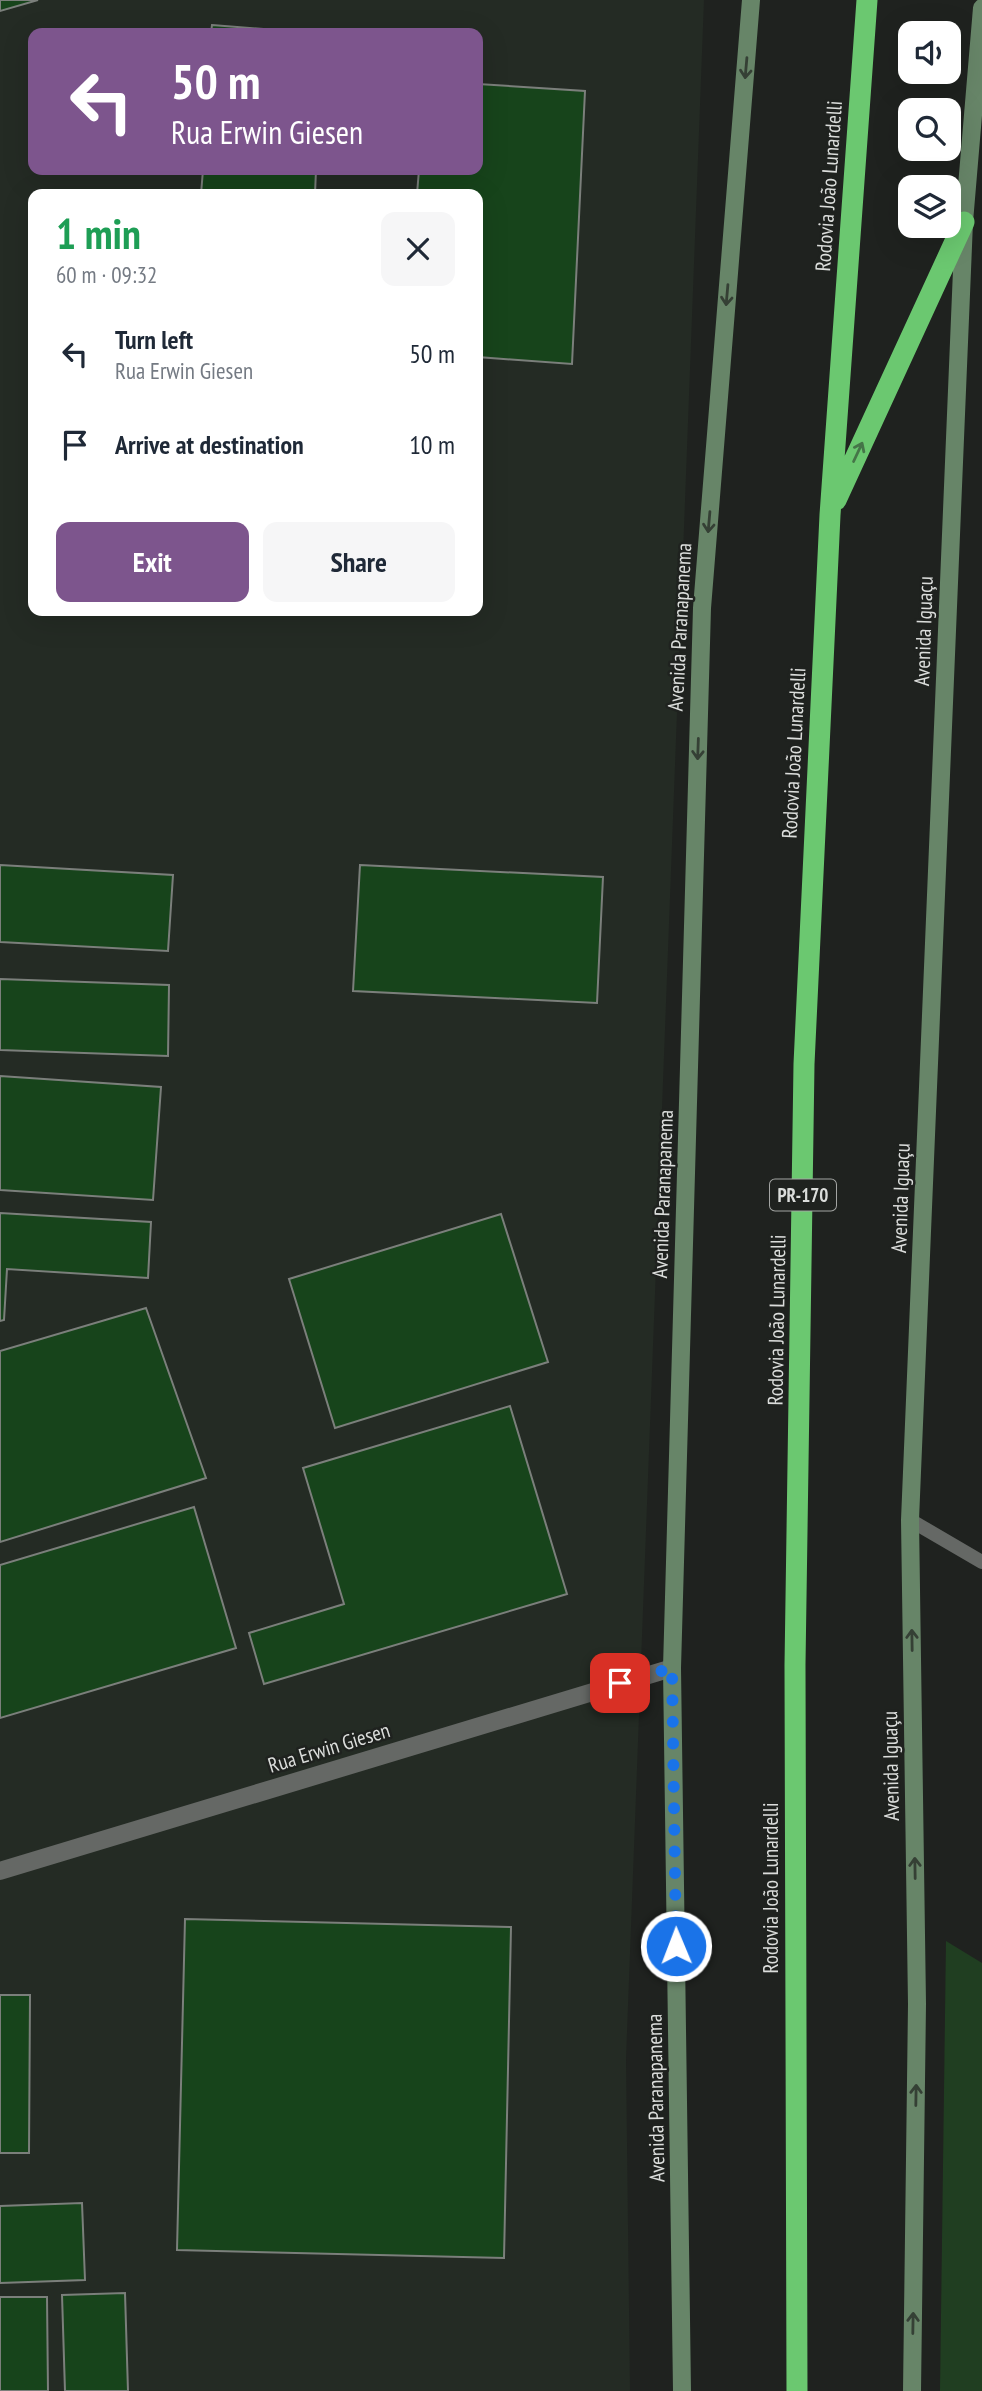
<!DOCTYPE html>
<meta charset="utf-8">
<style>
:root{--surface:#fff;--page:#f6f6f7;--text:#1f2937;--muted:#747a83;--accent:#7d558d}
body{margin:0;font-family:"PT Sans Narrow",sans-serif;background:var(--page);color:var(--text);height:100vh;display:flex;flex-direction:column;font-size:26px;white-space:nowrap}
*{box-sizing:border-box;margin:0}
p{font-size:23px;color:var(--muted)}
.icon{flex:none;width:38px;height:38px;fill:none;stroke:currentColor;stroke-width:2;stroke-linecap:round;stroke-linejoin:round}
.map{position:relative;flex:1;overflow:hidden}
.side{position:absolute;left:28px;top:189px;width:455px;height:427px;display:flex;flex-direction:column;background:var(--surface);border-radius:14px;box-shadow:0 7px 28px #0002}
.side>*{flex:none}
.hud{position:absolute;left:28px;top:28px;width:455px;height:147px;border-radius:14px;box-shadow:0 7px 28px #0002;background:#7d558d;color:#fff;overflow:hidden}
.tools{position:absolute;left:898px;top:21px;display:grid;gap:14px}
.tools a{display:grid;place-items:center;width:63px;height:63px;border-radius:14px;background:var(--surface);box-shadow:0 7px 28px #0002;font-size:35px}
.pin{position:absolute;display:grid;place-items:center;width:60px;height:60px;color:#fff;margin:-30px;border-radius:14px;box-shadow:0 4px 10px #0006}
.me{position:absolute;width:77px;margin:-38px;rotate:359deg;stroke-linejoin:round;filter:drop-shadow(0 0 5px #0008)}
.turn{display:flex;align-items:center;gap:24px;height:147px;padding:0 28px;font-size:32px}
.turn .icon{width:91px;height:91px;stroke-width:2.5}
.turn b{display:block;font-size:49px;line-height:60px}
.round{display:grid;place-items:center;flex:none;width:74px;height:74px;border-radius:14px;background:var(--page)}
.headline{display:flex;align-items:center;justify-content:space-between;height:119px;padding:0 28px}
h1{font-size:42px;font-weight:700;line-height:52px;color:#1e9e55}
.cta{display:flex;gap:14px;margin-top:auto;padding:14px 28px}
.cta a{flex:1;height:80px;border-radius:14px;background:var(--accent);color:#fff;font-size:28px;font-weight:700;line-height:80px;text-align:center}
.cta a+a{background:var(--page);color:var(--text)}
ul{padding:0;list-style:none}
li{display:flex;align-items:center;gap:21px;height:91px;padding:0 28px}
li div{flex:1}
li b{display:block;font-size:26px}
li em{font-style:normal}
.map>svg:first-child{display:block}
.built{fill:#242b24;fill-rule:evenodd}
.green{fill:#203e21}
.building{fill:#17441b;stroke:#7b7f7b;stroke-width:2}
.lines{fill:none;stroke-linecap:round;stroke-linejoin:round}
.lane{stroke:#656865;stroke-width:14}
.street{stroke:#656865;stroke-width:18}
.secondary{stroke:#678568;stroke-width:18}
.highway{stroke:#6bc870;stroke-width:21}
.oneway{stroke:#354035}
.oneway2{stroke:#457548}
.route{stroke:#1a73e8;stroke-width:12;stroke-dasharray:0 21.6}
.labels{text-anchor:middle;stroke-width:5;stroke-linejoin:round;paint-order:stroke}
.shield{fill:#1f221f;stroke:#a3a5a3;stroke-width:2}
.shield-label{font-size:19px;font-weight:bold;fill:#dbdddb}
.street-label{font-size:21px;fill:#dbdddb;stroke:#1f221f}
</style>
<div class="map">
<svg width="982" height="2391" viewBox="0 0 982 2391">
<rect width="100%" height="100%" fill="#1f221f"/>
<path class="built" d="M0 0H704L626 2059 630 2391H0ZM33 33H478V170H33ZM33 194H478V611H33Z"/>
<path class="green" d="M946 1941 982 1963V2391H940Z"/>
<path class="building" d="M0 0H38L0 11Z
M212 25 314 33H211Z
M478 84 585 91 572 364 478 357V194H417L419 170H478Z
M203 170H316L315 194H201Z
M0 865 173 875 168 951 0 942Z
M360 865 603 877 597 1003 353 991Z
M0 979 169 985 168 1056 0 1050Z
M0 1076 161 1087 153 1200 0 1190Z
M0 1213 151 1222 148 1278 7 1269 4 1320 0 1321Z
M501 1214 548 1362 335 1428 289 1279Z
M146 1308 206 1478 0 1542V1351Z
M510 1406 567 1594 264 1684 249 1633 344 1604 303 1468Z
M194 1507 236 1648 0 1718V1565Z
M185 1919 511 1927 504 2258 177 2250Z
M0 1995H30L29 2153H0Z
M82 2203 85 2280 0 2283V2206Z
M125 2293 128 2391H65L62 2295Z
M0 2297H47L48 2391H0Z"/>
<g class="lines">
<path class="lane" d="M910 1520 982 1562"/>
<path class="street" d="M0 1871 672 1668"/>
<path class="secondary" d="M682 2391 672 1668 702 608 751 0
M912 2391 917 2004 910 1520 964 222 982 8"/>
<path class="highway" d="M836 500 964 222
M797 2391 795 1665 804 1064 830 515 867 0"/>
</g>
<defs><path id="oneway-shaft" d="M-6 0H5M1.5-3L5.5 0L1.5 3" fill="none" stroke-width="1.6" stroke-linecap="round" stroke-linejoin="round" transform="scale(1.75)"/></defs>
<g class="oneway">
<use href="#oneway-shaft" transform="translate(746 68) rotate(95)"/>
<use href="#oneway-shaft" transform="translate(727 295) rotate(95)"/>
<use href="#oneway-shaft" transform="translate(709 522) rotate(95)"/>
<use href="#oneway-shaft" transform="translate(698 749) rotate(92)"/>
<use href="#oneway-shaft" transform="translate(912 1640) rotate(-91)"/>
<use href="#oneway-shaft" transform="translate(915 1868) rotate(-91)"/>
<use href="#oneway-shaft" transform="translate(916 2095) rotate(-89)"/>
<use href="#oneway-shaft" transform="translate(913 2323) rotate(-89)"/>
</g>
<use class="oneway2" href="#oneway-shaft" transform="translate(858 452) rotate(-65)"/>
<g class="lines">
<path class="route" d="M620 1683 672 1668 676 1946"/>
</g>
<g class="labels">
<rect class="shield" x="770" y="1179.5" width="66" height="31" rx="5"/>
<g class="shield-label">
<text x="803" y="1202">PR-170</text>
</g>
<g class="street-label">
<text transform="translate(829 186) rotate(-86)" y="7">Rodovia João Lunardelli</text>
<text transform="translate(680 627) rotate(-87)" y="7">Avenida Paranapanema</text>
<text transform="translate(924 631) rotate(-88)" y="7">Avenida Iguaçu</text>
<text transform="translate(794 753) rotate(-87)" y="7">Rodovia João Lunardelli</text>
<text transform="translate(663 1194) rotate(-88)" y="7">Avenida Paranapanema</text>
<text transform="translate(901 1198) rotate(-88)" y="7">Avenida Iguaçu</text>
<text transform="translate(777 1320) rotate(-89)" y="7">Rodovia João Lunardelli</text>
<text transform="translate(329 1748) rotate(-17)" y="7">Rua Erwin Giesen</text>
<text transform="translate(891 1766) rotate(-91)" y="7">Avenida Iguaçu</text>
<text transform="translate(771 1888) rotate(-90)" y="7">Rodovia João Lunardelli</text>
<text transform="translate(656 2098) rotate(-91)" y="7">Avenida Paranapanema</text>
</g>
</g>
</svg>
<div class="tools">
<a><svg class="icon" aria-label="sound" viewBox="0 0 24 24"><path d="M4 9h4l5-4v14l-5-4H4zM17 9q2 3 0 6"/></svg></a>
<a><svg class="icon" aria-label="search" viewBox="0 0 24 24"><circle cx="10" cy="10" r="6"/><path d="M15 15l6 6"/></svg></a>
<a><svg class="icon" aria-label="layers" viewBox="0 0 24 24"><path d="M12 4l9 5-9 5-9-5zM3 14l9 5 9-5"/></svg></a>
</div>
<div class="pin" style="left:620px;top:1683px;background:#d93025"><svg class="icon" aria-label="arrive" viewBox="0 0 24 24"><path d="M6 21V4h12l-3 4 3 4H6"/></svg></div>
<svg class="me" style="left:676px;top:1946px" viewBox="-20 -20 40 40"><circle r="17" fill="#1a73e8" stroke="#fff" stroke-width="3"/><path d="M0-11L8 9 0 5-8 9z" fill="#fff"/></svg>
<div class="hud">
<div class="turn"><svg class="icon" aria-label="left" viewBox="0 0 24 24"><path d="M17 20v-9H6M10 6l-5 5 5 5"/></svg><div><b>50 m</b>Rua Erwin Giesen</div></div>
</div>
<section class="side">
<div class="headline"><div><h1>1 min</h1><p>60 m · 09:32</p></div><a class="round"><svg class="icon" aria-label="close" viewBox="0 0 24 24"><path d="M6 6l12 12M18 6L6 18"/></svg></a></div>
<ul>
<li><svg class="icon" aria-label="left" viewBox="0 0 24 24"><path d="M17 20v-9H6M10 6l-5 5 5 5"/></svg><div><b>Turn left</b><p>Rua Erwin Giesen</p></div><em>50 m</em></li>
<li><svg class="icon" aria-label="arrive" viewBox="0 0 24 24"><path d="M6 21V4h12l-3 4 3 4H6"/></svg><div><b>Arrive at destination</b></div><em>10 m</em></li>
</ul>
<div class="cta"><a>Exit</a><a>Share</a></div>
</section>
</div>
